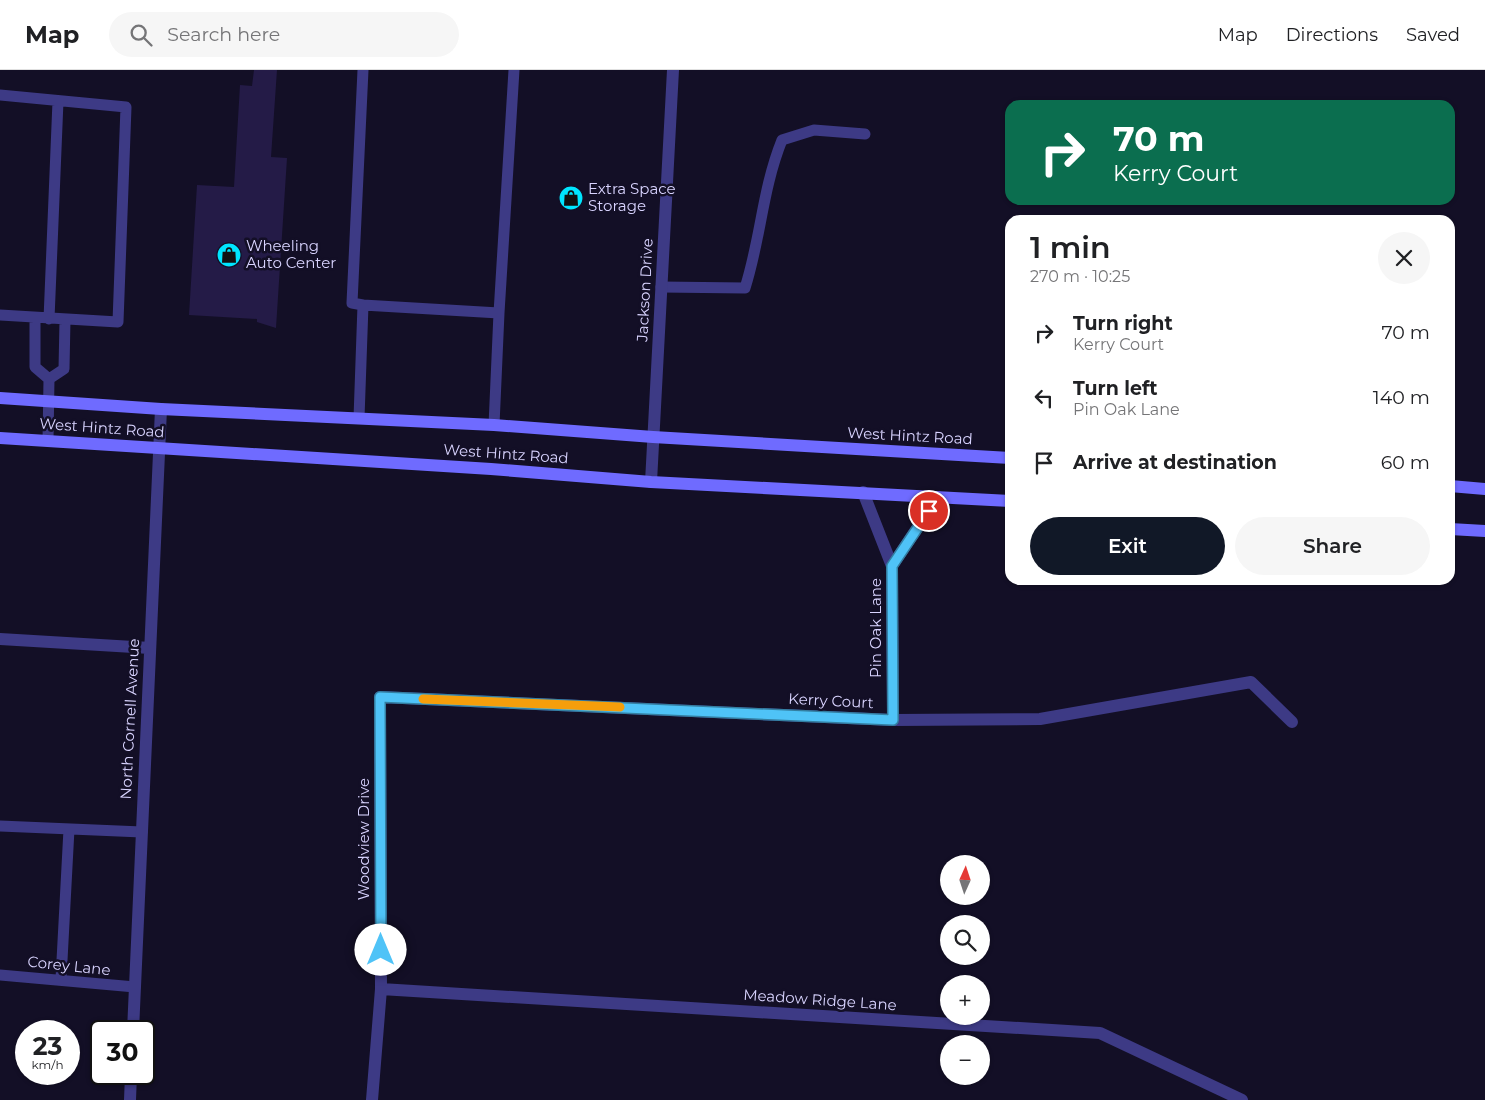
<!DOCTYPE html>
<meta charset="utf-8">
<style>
:root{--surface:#fff;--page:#f6f6f6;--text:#202124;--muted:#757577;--line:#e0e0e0;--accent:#111827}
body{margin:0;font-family:Montserrat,sans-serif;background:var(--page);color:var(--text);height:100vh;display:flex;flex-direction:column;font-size:19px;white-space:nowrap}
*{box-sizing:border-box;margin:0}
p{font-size:16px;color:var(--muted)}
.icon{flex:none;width:28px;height:28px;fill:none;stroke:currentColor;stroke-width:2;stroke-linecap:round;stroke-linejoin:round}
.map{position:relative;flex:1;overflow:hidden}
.details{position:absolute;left:1005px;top:145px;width:450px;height:370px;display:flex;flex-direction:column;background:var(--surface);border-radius:15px;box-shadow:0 1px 4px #0004}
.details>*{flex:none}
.guide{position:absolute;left:1005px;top:30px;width:450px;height:105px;border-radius:15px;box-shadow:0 1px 4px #0004;background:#0b6e4f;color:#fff;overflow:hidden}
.needle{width:32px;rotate:3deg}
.controls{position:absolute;left:940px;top:785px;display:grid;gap:10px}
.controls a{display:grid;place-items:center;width:50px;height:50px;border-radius:50%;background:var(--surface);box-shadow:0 1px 4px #0004;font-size:25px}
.speed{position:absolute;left:15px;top:950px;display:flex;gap:10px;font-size:25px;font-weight:700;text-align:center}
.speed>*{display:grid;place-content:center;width:65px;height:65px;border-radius:50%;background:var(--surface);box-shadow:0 1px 4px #0004;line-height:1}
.speed small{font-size:12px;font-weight:400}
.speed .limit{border:2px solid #111;border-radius:8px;background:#fff;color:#111}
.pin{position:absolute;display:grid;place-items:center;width:42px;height:42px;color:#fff;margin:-21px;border:2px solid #fff;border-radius:50%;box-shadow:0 1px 5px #0007}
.me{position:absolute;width:55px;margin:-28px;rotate:0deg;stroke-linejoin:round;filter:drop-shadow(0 0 4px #0008)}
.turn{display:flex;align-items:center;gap:18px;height:105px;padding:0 25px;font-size:22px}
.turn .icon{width:65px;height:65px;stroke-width:2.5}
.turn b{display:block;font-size:35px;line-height:42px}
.round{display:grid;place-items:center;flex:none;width:52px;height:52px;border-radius:26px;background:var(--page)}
.head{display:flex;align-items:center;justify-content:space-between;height:85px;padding:0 25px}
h1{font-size:30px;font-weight:600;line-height:38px}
.action{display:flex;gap:10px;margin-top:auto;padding:10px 25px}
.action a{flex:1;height:58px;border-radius:30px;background:var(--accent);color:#fff;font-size:20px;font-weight:600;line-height:58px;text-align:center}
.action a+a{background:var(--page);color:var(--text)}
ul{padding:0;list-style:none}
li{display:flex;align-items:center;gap:15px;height:65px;padding:0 25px}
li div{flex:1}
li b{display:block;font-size:19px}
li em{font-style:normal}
header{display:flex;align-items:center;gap:30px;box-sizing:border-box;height:70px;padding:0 25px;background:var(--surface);border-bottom:1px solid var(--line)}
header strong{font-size:24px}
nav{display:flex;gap:28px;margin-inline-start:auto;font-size:18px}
.search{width:350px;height:45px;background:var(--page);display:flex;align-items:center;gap:12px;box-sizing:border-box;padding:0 18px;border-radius:28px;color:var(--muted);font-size:19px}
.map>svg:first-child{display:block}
.building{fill:#241b47}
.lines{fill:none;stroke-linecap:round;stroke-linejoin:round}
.lane{stroke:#3d3a85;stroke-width:11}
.street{stroke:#3d3a85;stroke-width:12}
.secondary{stroke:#6f6bff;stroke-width:12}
.route-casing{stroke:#337fa1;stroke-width:12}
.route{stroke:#4fc3f7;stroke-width:9}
.slow{stroke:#f59e0b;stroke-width:9}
.labels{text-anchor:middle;stroke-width:5;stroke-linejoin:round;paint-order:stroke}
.poi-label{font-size:15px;fill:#d9d4ff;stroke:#130f26;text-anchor:start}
.street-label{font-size:15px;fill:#d9d4ff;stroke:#130f26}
</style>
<header>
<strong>Map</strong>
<div class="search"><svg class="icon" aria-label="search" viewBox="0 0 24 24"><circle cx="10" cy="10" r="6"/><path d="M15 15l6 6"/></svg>Search here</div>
<nav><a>Map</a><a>Directions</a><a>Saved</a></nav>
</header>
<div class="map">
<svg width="1485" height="1030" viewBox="0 0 1485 1030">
<rect width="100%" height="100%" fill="#130f26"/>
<path class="building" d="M254 0H277L271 87 287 88 276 258 257 252V249L189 245 197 115 234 117 240 15 252 16Z"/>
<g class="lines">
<path class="lane" d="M363 0 352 233 363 235
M0 25 126 37 118 252 0 245
M661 217 745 218C761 168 762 120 782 70L814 60 865 64
M499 243 514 0
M35 248V297L49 309
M49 249 58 31
M49 309 64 299 65 250
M359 348 363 235 499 243 494 355
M48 371 49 309
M0 756 142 762
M0 905 135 917
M61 909 69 759"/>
<path class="street" d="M651 412 673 0
M863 422 892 496 893 650
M892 496 938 427
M0 569 150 578
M381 919 1100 963 1242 1030
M133 961 161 339
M130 1030 131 1004
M372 1030 381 919 380 627 893 650 1040 649 1251 612 1292 652"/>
<path class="secondary" d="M0 328 161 339 494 355 653 367 1010 388
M0 368 491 399 651 412 1010 431
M1450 416 1485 419
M1450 459 1485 461"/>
</g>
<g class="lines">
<defs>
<path id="route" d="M381 880 380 627 893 650 892 496 929 441"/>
</defs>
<use href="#route" class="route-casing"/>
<use href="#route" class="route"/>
<path class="slow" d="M423 629 620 637"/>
</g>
<defs>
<symbol id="shop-disc" viewBox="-11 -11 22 22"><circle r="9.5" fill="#00e5ff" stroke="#130f26"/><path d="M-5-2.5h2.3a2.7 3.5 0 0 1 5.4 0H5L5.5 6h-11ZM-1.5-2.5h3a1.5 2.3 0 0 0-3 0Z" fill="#111"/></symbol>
</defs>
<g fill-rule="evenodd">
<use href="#shop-disc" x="557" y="114" width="28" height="28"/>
<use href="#shop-disc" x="215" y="171" width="28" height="28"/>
</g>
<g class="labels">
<g class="poi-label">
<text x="588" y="124">Extra Space<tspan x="588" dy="17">Storage</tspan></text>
<text x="246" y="181">Wheeling<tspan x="246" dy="17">Auto Center</tspan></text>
</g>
<g class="street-label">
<text transform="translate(645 220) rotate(-87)" y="5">Jackson Drive</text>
<text transform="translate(102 358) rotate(4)" y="5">West Hintz Road</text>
<text transform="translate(910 366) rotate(3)" y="5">West Hintz Road</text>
<text transform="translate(506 384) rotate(4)" y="5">West Hintz Road</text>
<text transform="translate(876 558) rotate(-90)" y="5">Pin Oak Lane</text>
<text transform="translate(831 631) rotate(3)" y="5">Kerry Court</text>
<text transform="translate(130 649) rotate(-87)" y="5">North Cornell Avenue</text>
<text transform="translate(364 769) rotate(-90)" y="5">Woodview Drive</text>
<text transform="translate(69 896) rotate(6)" y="5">Corey Lane</text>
<text transform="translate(820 930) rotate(4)" y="5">Meadow Ridge Lane</text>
</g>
</g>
</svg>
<div class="controls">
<a><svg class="needle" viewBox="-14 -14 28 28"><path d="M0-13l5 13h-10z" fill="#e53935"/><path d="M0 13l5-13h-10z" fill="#757577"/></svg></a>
<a><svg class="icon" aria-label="search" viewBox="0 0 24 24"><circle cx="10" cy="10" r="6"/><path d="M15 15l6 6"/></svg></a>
<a>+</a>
<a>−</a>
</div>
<div class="speed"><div>23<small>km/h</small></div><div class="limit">30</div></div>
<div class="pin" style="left:929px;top:441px;background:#d93025"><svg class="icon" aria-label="arrive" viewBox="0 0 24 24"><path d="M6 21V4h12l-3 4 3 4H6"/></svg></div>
<svg class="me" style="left:381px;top:880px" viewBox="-20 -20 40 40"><circle r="19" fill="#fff"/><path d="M0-13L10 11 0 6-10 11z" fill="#4fc3f7"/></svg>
<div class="guide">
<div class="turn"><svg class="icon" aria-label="right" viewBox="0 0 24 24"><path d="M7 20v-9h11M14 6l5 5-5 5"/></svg><div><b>70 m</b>Kerry Court</div></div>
</div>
<section class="details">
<div class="head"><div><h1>1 min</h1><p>270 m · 10:25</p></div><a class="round"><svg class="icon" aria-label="close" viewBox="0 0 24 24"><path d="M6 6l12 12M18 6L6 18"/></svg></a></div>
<ul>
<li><svg class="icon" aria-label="right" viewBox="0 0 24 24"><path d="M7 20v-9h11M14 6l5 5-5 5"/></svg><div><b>Turn right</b><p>Kerry Court</p></div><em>70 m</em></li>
<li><svg class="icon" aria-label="left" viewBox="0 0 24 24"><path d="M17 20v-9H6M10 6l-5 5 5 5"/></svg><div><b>Turn left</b><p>Pin Oak Lane</p></div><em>140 m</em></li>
<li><svg class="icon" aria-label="arrive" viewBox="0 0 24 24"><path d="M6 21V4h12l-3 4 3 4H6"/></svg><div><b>Arrive at destination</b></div><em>60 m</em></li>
</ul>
<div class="action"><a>Exit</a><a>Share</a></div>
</section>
</div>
